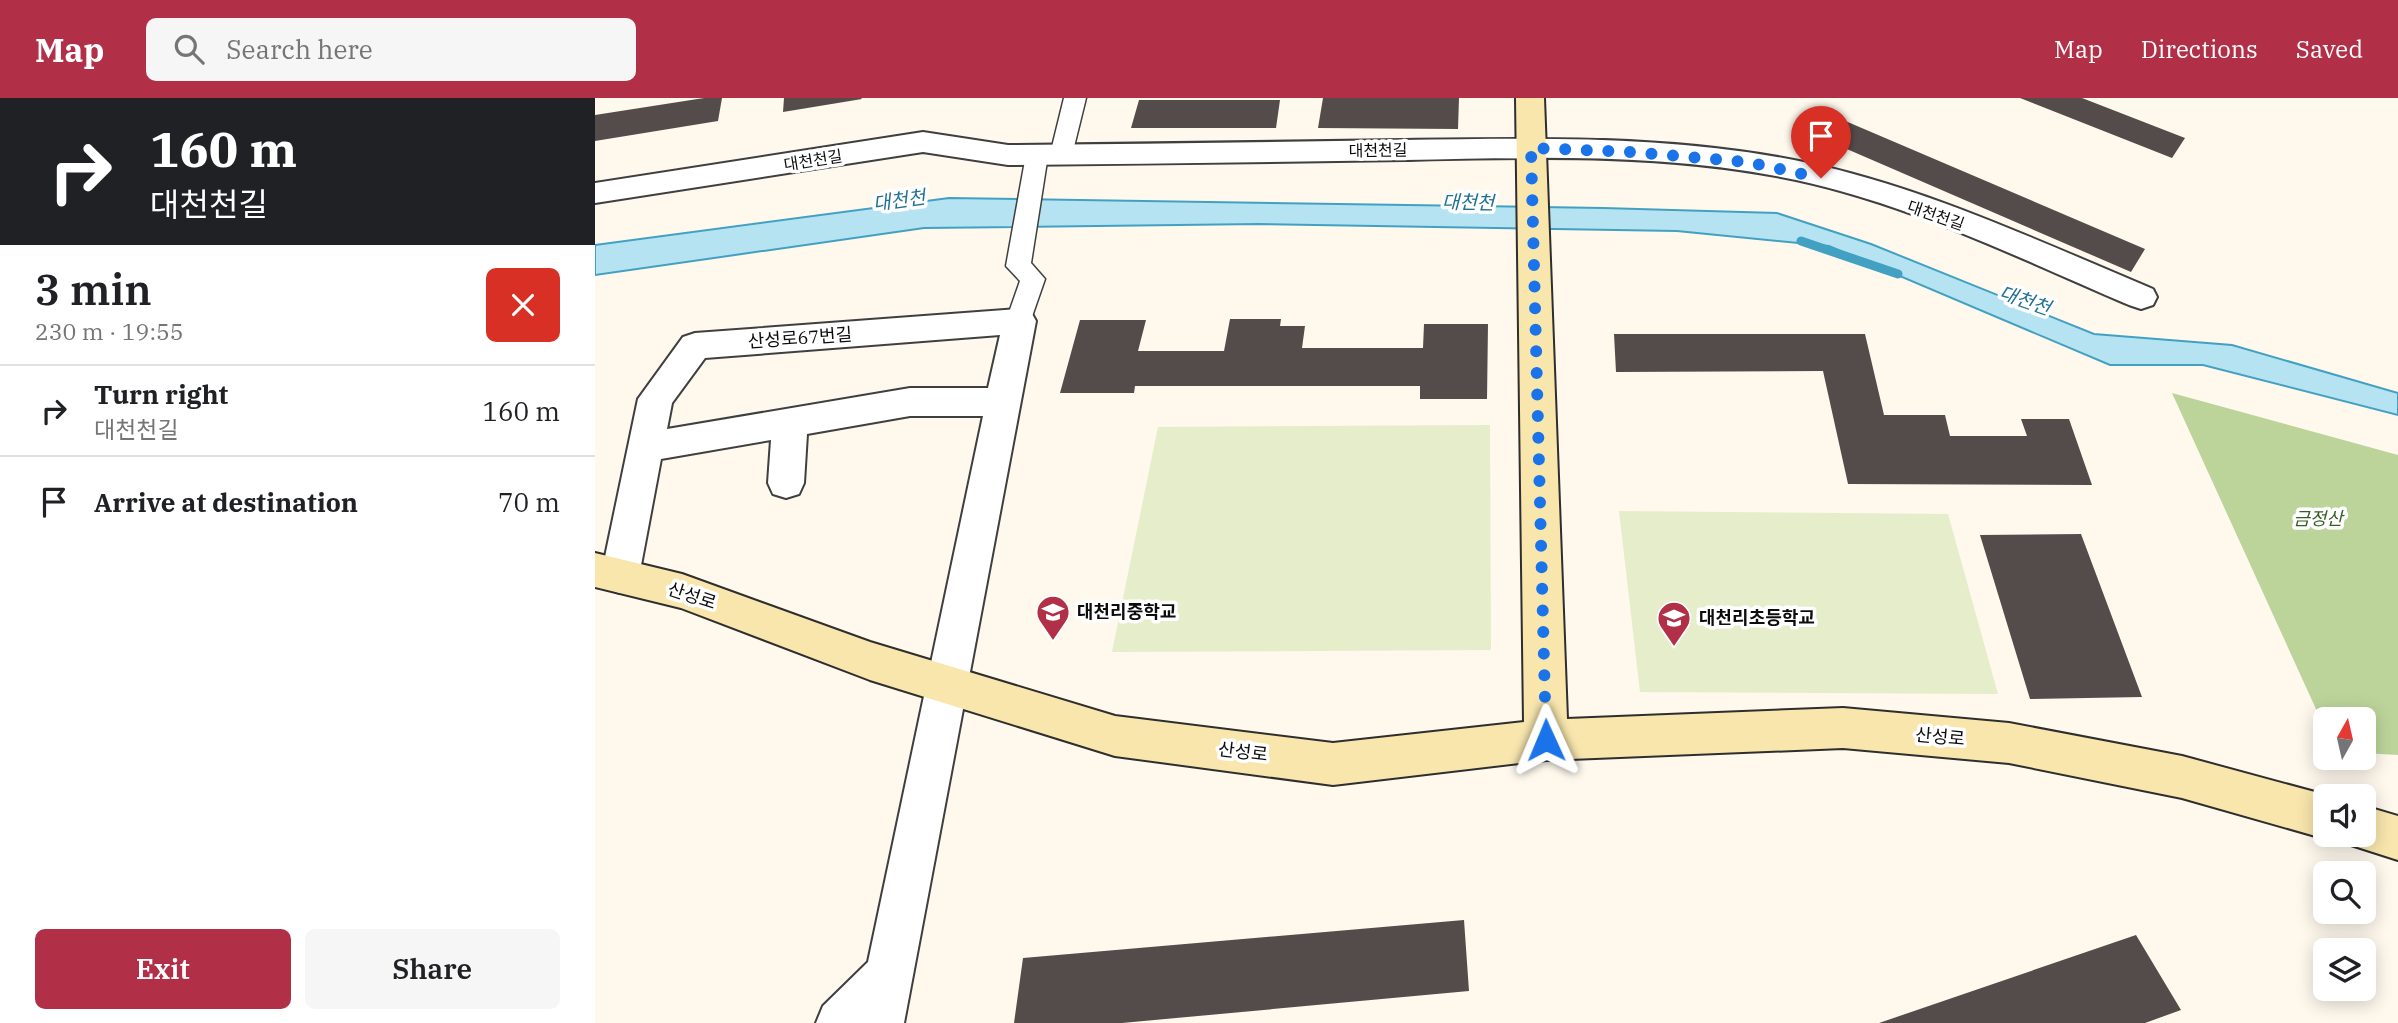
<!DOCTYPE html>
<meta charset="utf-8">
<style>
:root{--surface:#fff;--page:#f6f6f6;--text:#202124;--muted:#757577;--line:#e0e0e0;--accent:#b13048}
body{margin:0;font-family:"IBM Plex Serif","Noto Sans KR",serif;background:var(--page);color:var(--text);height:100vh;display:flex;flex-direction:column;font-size:26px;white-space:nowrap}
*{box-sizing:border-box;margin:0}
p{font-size:23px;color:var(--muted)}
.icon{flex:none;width:38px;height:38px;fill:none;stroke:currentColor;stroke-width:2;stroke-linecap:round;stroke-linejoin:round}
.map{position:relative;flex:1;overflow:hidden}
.sheet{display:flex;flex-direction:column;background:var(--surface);width:595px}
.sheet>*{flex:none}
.top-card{background:#202124;color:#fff;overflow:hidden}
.needle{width:46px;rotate:8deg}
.buttons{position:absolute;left:1718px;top:609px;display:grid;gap:14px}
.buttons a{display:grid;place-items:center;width:63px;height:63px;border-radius:10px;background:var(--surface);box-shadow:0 4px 18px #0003;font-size:35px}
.pin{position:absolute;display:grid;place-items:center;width:60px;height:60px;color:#fff;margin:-72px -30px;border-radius:50% 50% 50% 0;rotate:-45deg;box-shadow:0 0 7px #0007}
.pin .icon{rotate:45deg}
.me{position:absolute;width:77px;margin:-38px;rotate:359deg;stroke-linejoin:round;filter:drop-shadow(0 0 5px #0008)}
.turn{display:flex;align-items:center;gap:24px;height:147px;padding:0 35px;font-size:32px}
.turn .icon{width:91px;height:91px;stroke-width:2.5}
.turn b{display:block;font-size:49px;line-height:60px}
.round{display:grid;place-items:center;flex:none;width:74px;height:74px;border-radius:10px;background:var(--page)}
.summary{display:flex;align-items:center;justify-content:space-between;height:119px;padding:0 35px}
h1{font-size:42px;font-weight:600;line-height:52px}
.action{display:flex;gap:14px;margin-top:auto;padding:14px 35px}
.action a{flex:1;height:80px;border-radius:10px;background:var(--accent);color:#fff;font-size:28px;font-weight:600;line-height:80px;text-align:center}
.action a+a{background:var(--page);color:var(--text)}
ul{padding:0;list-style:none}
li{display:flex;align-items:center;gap:21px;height:91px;padding:0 35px;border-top:2px solid var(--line)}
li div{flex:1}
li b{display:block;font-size:26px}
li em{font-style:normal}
header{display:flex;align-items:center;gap:42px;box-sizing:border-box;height:98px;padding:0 35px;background:var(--accent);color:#fff}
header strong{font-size:33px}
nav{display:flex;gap:38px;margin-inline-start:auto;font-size:24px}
.search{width:490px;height:63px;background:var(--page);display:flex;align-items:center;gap:18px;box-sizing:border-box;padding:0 24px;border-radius:10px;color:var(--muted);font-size:26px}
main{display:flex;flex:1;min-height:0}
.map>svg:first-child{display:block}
.forest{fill:#bcd49a}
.pitch{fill:#e6edca}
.water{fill:#b6e3f1;stroke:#42a1c2;stroke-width:2}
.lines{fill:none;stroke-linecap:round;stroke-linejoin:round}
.stream{stroke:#42a1c2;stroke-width:9}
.building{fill:#544c4a}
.pedestrian-casing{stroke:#3f3f3f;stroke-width:3}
.minor-casing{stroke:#3f3f3f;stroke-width:4}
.secondary-casing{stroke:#2e2e2e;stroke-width:4}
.pedestrian{fill:#fff;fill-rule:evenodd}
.minor{fill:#fff;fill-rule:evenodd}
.secondary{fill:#f8e6ad;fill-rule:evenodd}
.route{stroke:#1a73e8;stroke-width:12;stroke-dasharray:0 21.6}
.labels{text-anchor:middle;stroke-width:7;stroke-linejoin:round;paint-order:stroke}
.far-street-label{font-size:16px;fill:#0c0c0c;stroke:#fff}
.street-label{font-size:18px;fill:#0c0c0c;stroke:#fff}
.park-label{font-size:18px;font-style:italic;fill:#375e22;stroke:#fff}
.poi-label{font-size:18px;font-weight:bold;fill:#0c0c0c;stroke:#fff;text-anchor:start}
.water-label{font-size:19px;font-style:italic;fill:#207194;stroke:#fff}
</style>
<header>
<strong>Map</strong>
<div class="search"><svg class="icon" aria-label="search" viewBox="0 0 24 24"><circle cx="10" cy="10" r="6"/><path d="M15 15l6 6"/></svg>Search here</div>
<nav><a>Map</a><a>Directions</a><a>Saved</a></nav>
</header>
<main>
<section class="sheet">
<div class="top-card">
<div class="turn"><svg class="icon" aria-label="right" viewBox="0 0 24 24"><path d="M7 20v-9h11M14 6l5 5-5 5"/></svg><div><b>160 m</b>대천천길</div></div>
</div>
<div class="summary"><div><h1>3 min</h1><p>230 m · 19:55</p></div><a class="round" style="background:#d93025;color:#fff"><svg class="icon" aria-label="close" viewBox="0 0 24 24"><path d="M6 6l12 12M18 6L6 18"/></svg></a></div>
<ul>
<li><svg class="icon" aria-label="right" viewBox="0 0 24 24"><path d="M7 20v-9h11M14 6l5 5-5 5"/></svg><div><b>Turn right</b><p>대천천길</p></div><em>160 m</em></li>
<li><svg class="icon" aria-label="arrive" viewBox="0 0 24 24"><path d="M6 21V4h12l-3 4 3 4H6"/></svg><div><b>Arrive at destination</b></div><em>70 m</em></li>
</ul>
<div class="action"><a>Exit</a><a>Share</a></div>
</section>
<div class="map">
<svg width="1803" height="925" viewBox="0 0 1803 925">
<rect width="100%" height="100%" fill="#fef8ed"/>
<path class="forest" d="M1577 295 1803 357V657L1769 655V621H1731V633Z"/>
<path class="pitch" d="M895 327 896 552 517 554 563 329Z
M1024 413 1353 416 1403 596 1045 594Z"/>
<path class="water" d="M354 100 1008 110 1182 115 1276 146 1499 236 1637 247 1803 295V317L1608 267H1515L1234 148 1082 133 664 126 329 130 0 177V147Z"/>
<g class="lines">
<path class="stream" d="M1206 143 1303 176"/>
</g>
<path class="building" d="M109 0H127L123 23 0 43V17Z
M189 0H266L267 1 188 14Z
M728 0H864L863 31 723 30Z
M1425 0H1487L1590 40 1577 60Z
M544 2H685L681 30H536Z
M1248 22 1550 151 1536 174 1231 42Z
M635 221H686L685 228H710L707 250H828L829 226H893L892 301H825V288H540L539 295H465L485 222H551L543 253H629Z
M1019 236H1270L1289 317H1350L1355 338H1432L1426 321H1474L1497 387 1253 386 1228 273 1021 274Z
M1486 436 1547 599 1435 601 1385 437Z
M869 822 874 893 527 925H419L428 860Z
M1541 837 1586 912 1550 925H1284Z"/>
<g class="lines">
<defs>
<path id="pedestrian" d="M469 0H491L477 57 474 62 466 65 458 62 455 57Z
M442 49 450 52 453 57 436 165 450 181 433 230 424 233 415 230 411 223 425 183 411 168 431 57 434 52Z"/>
<path id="minor" d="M328 34 413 47C544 46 675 44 807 42 938 40 1070 37 1199 62 1323 86 1441 142 1558 191L1562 199 1558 207 1546 211 1534 207C1426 161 1317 107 1201 82 1073 55 940 59 810 62 678 64 545 66 413 67L328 54 0 105V85Z
M424 211 436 214 441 223 309 925H221L228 908 273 864 388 318H315L212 336 209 385 204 396 191 400 178 396 173 385 176 342 66 361 44 478 39 490 25 495 11 490 6 478 43 301 88 239 100 235ZM405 237 393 290H315L72 331 77 305 110 260Z"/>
<path id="secondary" d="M921 0H949L972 621 1248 610 1414 625 1587 658 1731 697 1734 698H1731V737H1741L1731 741 1587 700 1414 665 1248 650 951 662 738 687 520 658 275 582 86 510 0 489V455L87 476 275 544 520 618 738 645 929 624Z
M1769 708 1803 718V762L1753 746 1750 737H1769Z"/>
</defs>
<use href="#pedestrian" class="pedestrian-casing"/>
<use href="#minor" class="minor-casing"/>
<use href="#secondary" class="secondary-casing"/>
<use href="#pedestrian" class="pedestrian"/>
<use href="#minor" class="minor"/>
<use href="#secondary" class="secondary"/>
</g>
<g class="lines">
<path class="route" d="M951 642 936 50 1036 54 1152 64 1226 80"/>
</g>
<defs>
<symbol id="school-pin" viewBox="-11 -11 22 30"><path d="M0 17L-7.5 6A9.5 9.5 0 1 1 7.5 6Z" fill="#b13048" stroke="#fff"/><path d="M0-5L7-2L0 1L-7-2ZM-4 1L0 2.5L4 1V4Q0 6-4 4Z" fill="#fff"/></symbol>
</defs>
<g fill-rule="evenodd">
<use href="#school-pin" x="439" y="495" width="38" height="52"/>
<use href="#school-pin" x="1060" y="501" width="38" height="52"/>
</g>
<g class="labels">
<g class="far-street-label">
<text transform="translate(783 52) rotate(-1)" y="6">대천천길</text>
<text transform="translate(218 62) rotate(-9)" y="6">대천천길</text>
<text transform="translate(1341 117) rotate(19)" y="6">대천천길</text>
</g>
<g class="street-label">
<text transform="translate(205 240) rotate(-4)" y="6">산성로67번길</text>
<text transform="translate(97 498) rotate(18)" y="6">산성로</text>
<text transform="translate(1345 639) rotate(5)" y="6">산성로</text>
<text transform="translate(648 654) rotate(7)" y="6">산성로</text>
</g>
<g class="park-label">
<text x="1723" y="427">금정산</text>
</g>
<g class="poi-label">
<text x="482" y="520">대천리중학교</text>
<text x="1104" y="526">대천리초등학교</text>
</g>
<g class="water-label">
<text transform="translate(304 102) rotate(-8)" y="7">대천천</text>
<text transform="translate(873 104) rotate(1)" y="7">대천천</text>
<text transform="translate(1430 202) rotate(19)" y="7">대천천</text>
</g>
</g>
</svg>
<div class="buttons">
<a><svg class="needle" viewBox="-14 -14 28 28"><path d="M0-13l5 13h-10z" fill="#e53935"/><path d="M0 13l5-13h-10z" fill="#757577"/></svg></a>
<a><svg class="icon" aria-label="sound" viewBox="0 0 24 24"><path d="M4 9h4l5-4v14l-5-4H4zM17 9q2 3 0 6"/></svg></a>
<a><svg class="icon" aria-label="search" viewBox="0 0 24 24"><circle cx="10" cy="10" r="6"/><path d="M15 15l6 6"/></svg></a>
<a><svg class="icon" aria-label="layers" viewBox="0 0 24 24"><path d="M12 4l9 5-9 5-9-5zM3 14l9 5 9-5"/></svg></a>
</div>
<div class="pin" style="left:1226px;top:80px;background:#d93025"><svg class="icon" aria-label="arrive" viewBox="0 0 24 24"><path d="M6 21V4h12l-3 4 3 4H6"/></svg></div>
<svg class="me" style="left:951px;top:642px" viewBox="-20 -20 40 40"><path d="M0-17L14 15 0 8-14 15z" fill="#1a73e8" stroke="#fff" stroke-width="4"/></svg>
</div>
</main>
